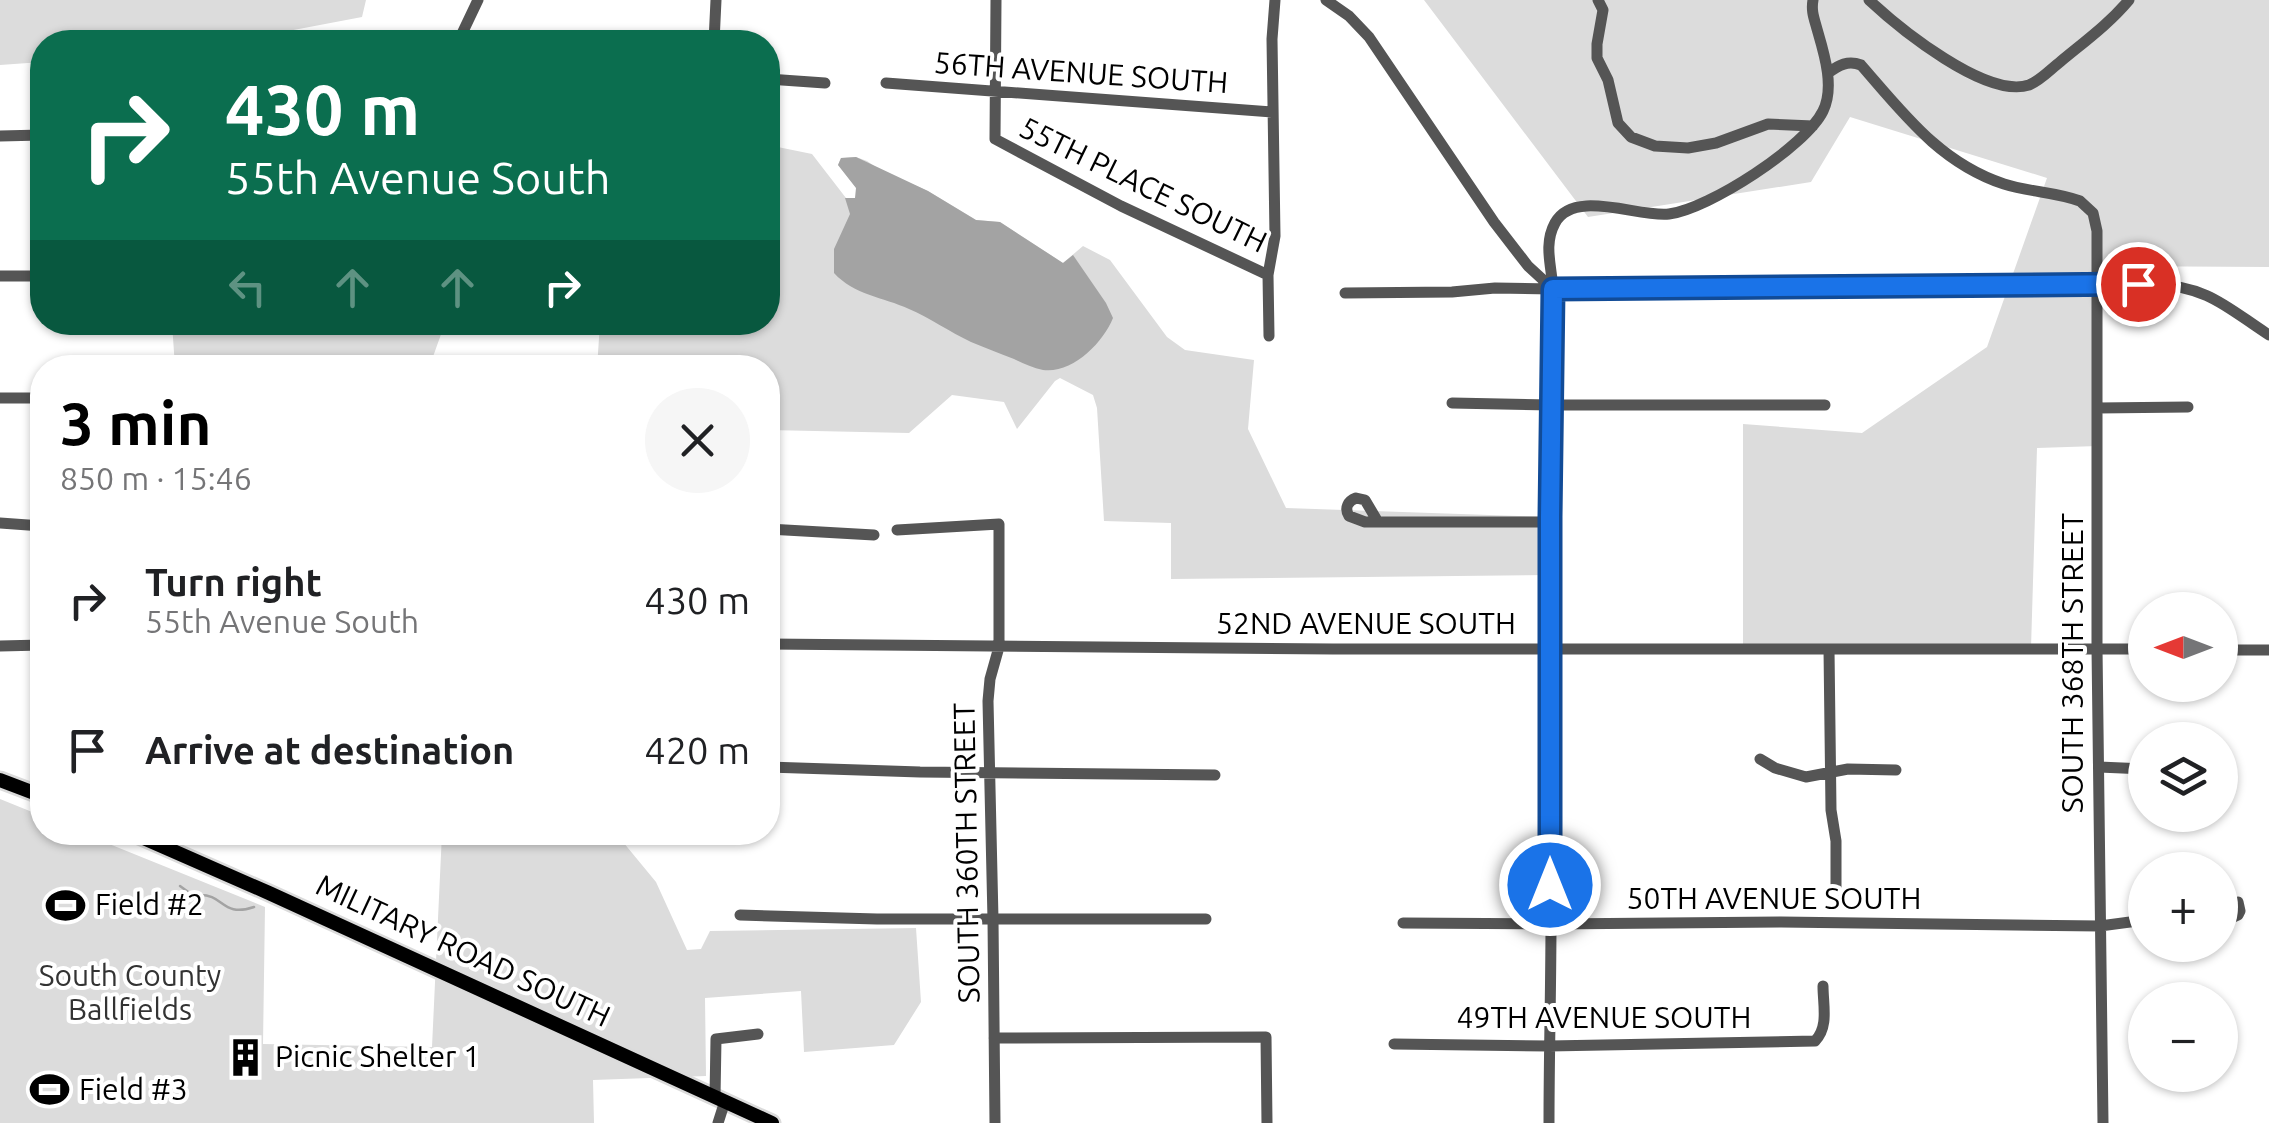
<!DOCTYPE html>
<meta charset="utf-8">
<style>
:root{--surface:#fff;--page:#f6f6f6;--text:#202124;--muted:#757577;--accent:#000}
body{margin:0;font-family:Ubuntu,sans-serif;background:var(--page);color:var(--text);height:100vh;display:flex;flex-direction:column;font-size:38px;white-space:nowrap}
*{box-sizing:border-box;margin:0}
p{font-size:32px;color:var(--muted)}
.icon{flex:none;width:55px;height:55px;fill:none;stroke:currentColor;stroke-width:2;stroke-linecap:round;stroke-linejoin:round}
.map{position:relative;flex:1;overflow:hidden}
.sheet{position:absolute;left:30px;top:355px;width:750px;height:490px;display:flex;flex-direction:column;background:var(--surface);border-radius:40px;box-shadow:0 2px 8px #0004}
.sheet>*{flex:none}
.hud{position:absolute;left:30px;top:30px;width:750px;height:305px;border-radius:40px;box-shadow:0 2px 8px #0004;background:#0b6e4f;color:#fff;overflow:hidden}
.needle{width:65px;rotate:270deg}
.fabs{position:absolute;left:2128px;top:592px;display:grid;gap:20px}
.fabs a{display:grid;place-items:center;width:110px;height:110px;border-radius:50%;background:var(--surface);box-shadow:0 2px 8px #0004;font-size:50px}
.pin{position:absolute;display:grid;place-items:center;width:85px;height:85px;color:#fff;margin:-42px;border:5px solid #fff;border-radius:50%;box-shadow:0 2px 10px #0007}
.me{position:absolute;width:110px;margin:-55px;rotate:0deg;stroke-linejoin:round;filter:drop-shadow(0 0 8px #0008)}
.turn{display:flex;align-items:center;gap:35px;height:210px;padding:0 30px;font-size:45px}
.turn .icon{width:130px;height:130px;stroke-width:2.5}
.turn b{display:block;font-size:70px;line-height:85px}
.lanes{display:flex;align-items:center;height:95px;padding:0 30px;background:#0003;justify-content:center;gap:50px;direction:ltr}
.lanes .off{opacity:.35}
.round{display:grid;place-items:center;flex:none;width:105px;height:105px;border-radius:52px;background:var(--page)}
.overview{display:flex;align-items:center;justify-content:space-between;height:170px;padding:0 30px}
h1{font-size:60px;font-weight:700;line-height:75px;color:var(--accent)}
ul{padding:0;list-style:none}
li{display:flex;align-items:center;gap:30px;height:150px;padding:0 30px}
li div{flex:1}
li b{display:block;font-size:38px}
li em{font-style:normal}
.map>svg:first-child{display:block}
.green{fill:#dcdcdc}
.water{fill:#a3a3a3}
.lines{fill:none;stroke-linecap:round;stroke-linejoin:round}
.stream{stroke:#a3a3a3;stroke-width:2.5}
.major-casing{stroke:#dbdbdb;stroke-width:19}
.minor{stroke:#555;stroke-width:11}
.major{stroke:#000;stroke-width:14}
.route-casing{stroke:#114b97;stroke-width:25}
.route{stroke:#1a73e8;stroke-width:18}
.labels{text-anchor:middle;stroke-width:8;stroke-linejoin:round;paint-order:stroke}
.street-label{font-size:30px;fill:#000;stroke:#fff}
.poi-label{font-size:30px;fill:#000;stroke:#fff;text-anchor:start}
.park-label{font-size:30px;fill:#333;stroke:#fff}
</style>
<div class="map">
<svg width="2269" height="1123" viewBox="0 0 2269 1123">
<rect width="100%" height="100%" fill="#fff"/>
<path class="green" d="M0 0H366L362 17 230 42H42V62L0 65Z
M1424 0H2269V267L2097 266 2098 446 2037 448 2031 648 1743 650V424L1862 433 1987 347 2047 178 1850 117 1811 182 1588 217Z
M768 145 812 154 846 198 856 199 858 190 838 165 841 158 856 157 867 161 880 170 928 191 976 220 1000 222 1063 263 1083 246 1110 260 1167 337 1185 350 1254 360 1248 429 1286 508 1549 517 1550 575 1171 579V523L1104 521 1097 408 1093 395 1060 378 1055 381 1017 429 1004 402 952 395 909 433 768 430V368H597L600 323 768 322Z
M172 323V322L445 323 429 368 175 367Z
M0 799 42 816V832L82 833 265 907 263 1044 432 1047 442 833H623V842L656 882 687 950 701 949 710 931 916 928 921 1002 894 1045 804 1052 801 991 705 998 706 1076 593 1080 594 1123H0Z"/>
<path class="water" d="M856 157 928 191 976 220 1000 222 1063 263 1073 255 1106 303 1113 318C1103 343 1072 374 1043 370 1033 368 1023 363 1014 359 999 353 985 348 971 342 950 332 930 318 909 309 883 297 854 295 834 273V249L850 214 845 198H855L856 188 838 165 841 158Z"/>
<g class="lines">
<path class="stream" d="M180 886 191 894
M199 895C224 894 222 918 254 907"/>
<defs>
<path id="major" d="M0 780 42 796
M130 832 269 893 772 1123"/>
</defs>
<use href="#major" class="major-casing"/>
<path class="minor" d="M996 0 995 139 1121 206 1268 275
M1326 0 1349 16 1369 37 1494 222 1528 266 1553 289
M1598 0 1603 10 1597 44V58L1608 80 1618 123 1631 137 1655 146 1688 148 1716 143 1768 124 1813 126
M1869 0C1899 28 1986 99 2029 85 2040 81 2051 69 2060 62 2084 42 2109 24 2129 0
M458 42 478 0
M714 42 716 0
M1828 73C1839 65 1848 60 1861 65 1903 113 1940 163 2004 184 2029 192 2056 192 2080 201L2093 213 2097 231V648L2103 1123
M768 79 825 83
M886 83 1273 112
M0 136 42 135
M0 276H42
M1345 293 1452 292 1495 288 1553 289 2154 284C2209 287 2226 307 2269 335
M1269 336 1268 275 1275 236 1272 39 1275 0
M0 398H42
M1452 403 1551 405H1825
M2098 408 2188 407
M1378 522 1365 500 1356 498C1348 501 1344 508 1349 516L1365 522H1549
M0 523 42 526
M768 529 874 535
M897 530 999 524V647L990 679 988 701 993 919 995 1123
M768 644 1333 649H2145
M0 646 42 645
M1829 649 1831 810 1836 841V894
M2220 650H2269
M1760 759 1775 768 1806 777 1848 769 1896 770
M768 767 920 772 1215 775
M2099 767 2145 769
M2220 774H2222
M740 915 877 919H1206
M1403 923 1551 924 1781 922 2100 926 2145 920
M2220 923 2238 915 2240 911 2238 902
M994 1038 1266 1037 1267 1123
M1394 1044 1549 1046 1815 1041C1829 1027 1823 1005 1823 986
M715 1097 716 1039 758 1034
M718 1123 725 1101
M1549 1123C1549 1055 1551 987 1551 919 1551 737 1549 555 1552 373 1552 346 1554 318 1553 290 1552 267 1543 245 1555 223 1574 188 1639 218 1669 214 1709 209 1806 146 1823 111 1835 87 1824 53 1817 29 1814 18 1811 11 1813 0"/>
<use href="#major" class="major"/>
</g>
<g class="lines">
<defs>
<path id="route" d="M1550 885V517L1553 289 2138 284"/>
</defs>
<use href="#route" class="route-casing"/>
<use href="#route" class="route"/>
</g>
<defs>
<symbol id="stadium-bare" viewBox="-9 -9 18 18"><path d="M0-5a6.5 5 0 1 0 0 10a6.5 5 0 1 0 0-10ZM-3.5-1.8h7v3.6h-7Z" fill="#000" stroke="#fff" stroke-width="2.5" paint-order="stroke"/></symbol>
<symbol id="building-bare" viewBox="-9 -9 18 18"><path d="M-4-6H4V6H1V3H-1V6H-4ZM-2.5-4.3h1.7v1.8h-1.7ZM.8-4.3h1.7v1.8H.8ZM-2.5-1h1.7V.8h-1.7ZM.8-1h1.7V.8H.8Z" fill="#000" stroke="#fff" stroke-width="2.5" paint-order="stroke"/></symbol>
</defs>
<g fill-rule="evenodd">
<use href="#stadium-bare" x="38" y="878" width="55" height="55"/>
<use href="#building-bare" x="218" y="1030" width="55" height="55"/>
<use href="#stadium-bare" x="22" y="1062" width="55" height="55"/>
</g>
<g class="labels">
<g class="street-label">
<text transform="translate(1081 73) rotate(4)" y="10">56TH AVENUE SOUTH</text>
<text transform="translate(1143 185) rotate(26)" y="10">55TH PLACE SOUTH</text>
<text x="1366" y="634">52ND AVENUE SOUTH</text>
<text transform="translate(2073 663) rotate(-90)" y="10">SOUTH 368TH STREET</text>
<text transform="translate(967 853) rotate(-91)" y="10">SOUTH 360TH STREET</text>
<text x="1774" y="909">50TH AVENUE SOUTH</text>
<text transform="translate(463 951) rotate(25)" y="10">MILITARY ROAD SOUTH</text>
<text x="1604" y="1028">49TH AVENUE SOUTH</text>
</g>
<g class="poi-label">
<text x="95" y="915">Field #2</text>
<text x="275" y="1067">Picnic Shelter 1</text>
<text x="79" y="1100">Field #3</text>
</g>
<g class="park-label">
<text x="130" y="986">South County<tspan x="130" dy="34">Ballfields</tspan></text>
</g>
</g>
</svg>
<div class="fabs">
<a><svg class="needle" viewBox="-14 -14 28 28"><path d="M0-13l5 13h-10z" fill="#e53935"/><path d="M0 13l5-13h-10z" fill="#757577"/></svg></a>
<a><svg class="icon" aria-label="layers" viewBox="0 0 24 24"><path d="M12 4l9 5-9 5-9-5zM3 14l9 5 9-5"/></svg></a>
<a>+</a>
<a>−</a>
</div>
<div class="pin" style="left:2138px;top:284px;background:#d93025"><svg class="icon" aria-label="arrive" viewBox="0 0 24 24"><path d="M6 21V4h12l-3 4 3 4H6"/></svg></div>
<svg class="me" style="left:1550px;top:885px" viewBox="-20 -20 40 40"><circle r="17" fill="#1a73e8" stroke="#fff" stroke-width="3"/><path d="M0-11L8 9 0 5-8 9z" fill="#fff"/></svg>
<div class="hud">
<div class="turn"><svg class="icon" aria-label="right" viewBox="0 0 24 24"><path d="M7 20v-9h11M14 6l5 5-5 5"/></svg><div><b>430 m</b>55th Avenue South</div></div>
<div class="lanes"><svg class="icon off" aria-label="left" viewBox="0 0 24 24"><path d="M17 20v-9H6M10 6l-5 5 5 5"/></svg><svg class="icon off" aria-label="ahead" viewBox="0 0 24 24"><path d="M12 20V5M6 11l6-6 6 6"/></svg><svg class="icon off" aria-label="ahead" viewBox="0 0 24 24"><path d="M12 20V5M6 11l6-6 6 6"/></svg><svg class="icon" aria-label="right" viewBox="0 0 24 24"><path d="M7 20v-9h11M14 6l5 5-5 5"/></svg></div>
</div>
<section class="sheet">
<div class="overview"><div><h1>3 min</h1><p>850 m · 15:46</p></div><a class="round"><svg class="icon" aria-label="close" viewBox="0 0 24 24"><path d="M6 6l12 12M18 6L6 18"/></svg></a></div>
<ul>
<li><svg class="icon" aria-label="right" viewBox="0 0 24 24"><path d="M7 20v-9h11M14 6l5 5-5 5"/></svg><div><b>Turn right</b><p>55th Avenue South</p></div><em>430 m</em></li>
<li><svg class="icon" aria-label="arrive" viewBox="0 0 24 24"><path d="M6 21V4h12l-3 4 3 4H6"/></svg><div><b>Arrive at destination</b></div><em>420 m</em></li>
</ul>
</section>
</div>
